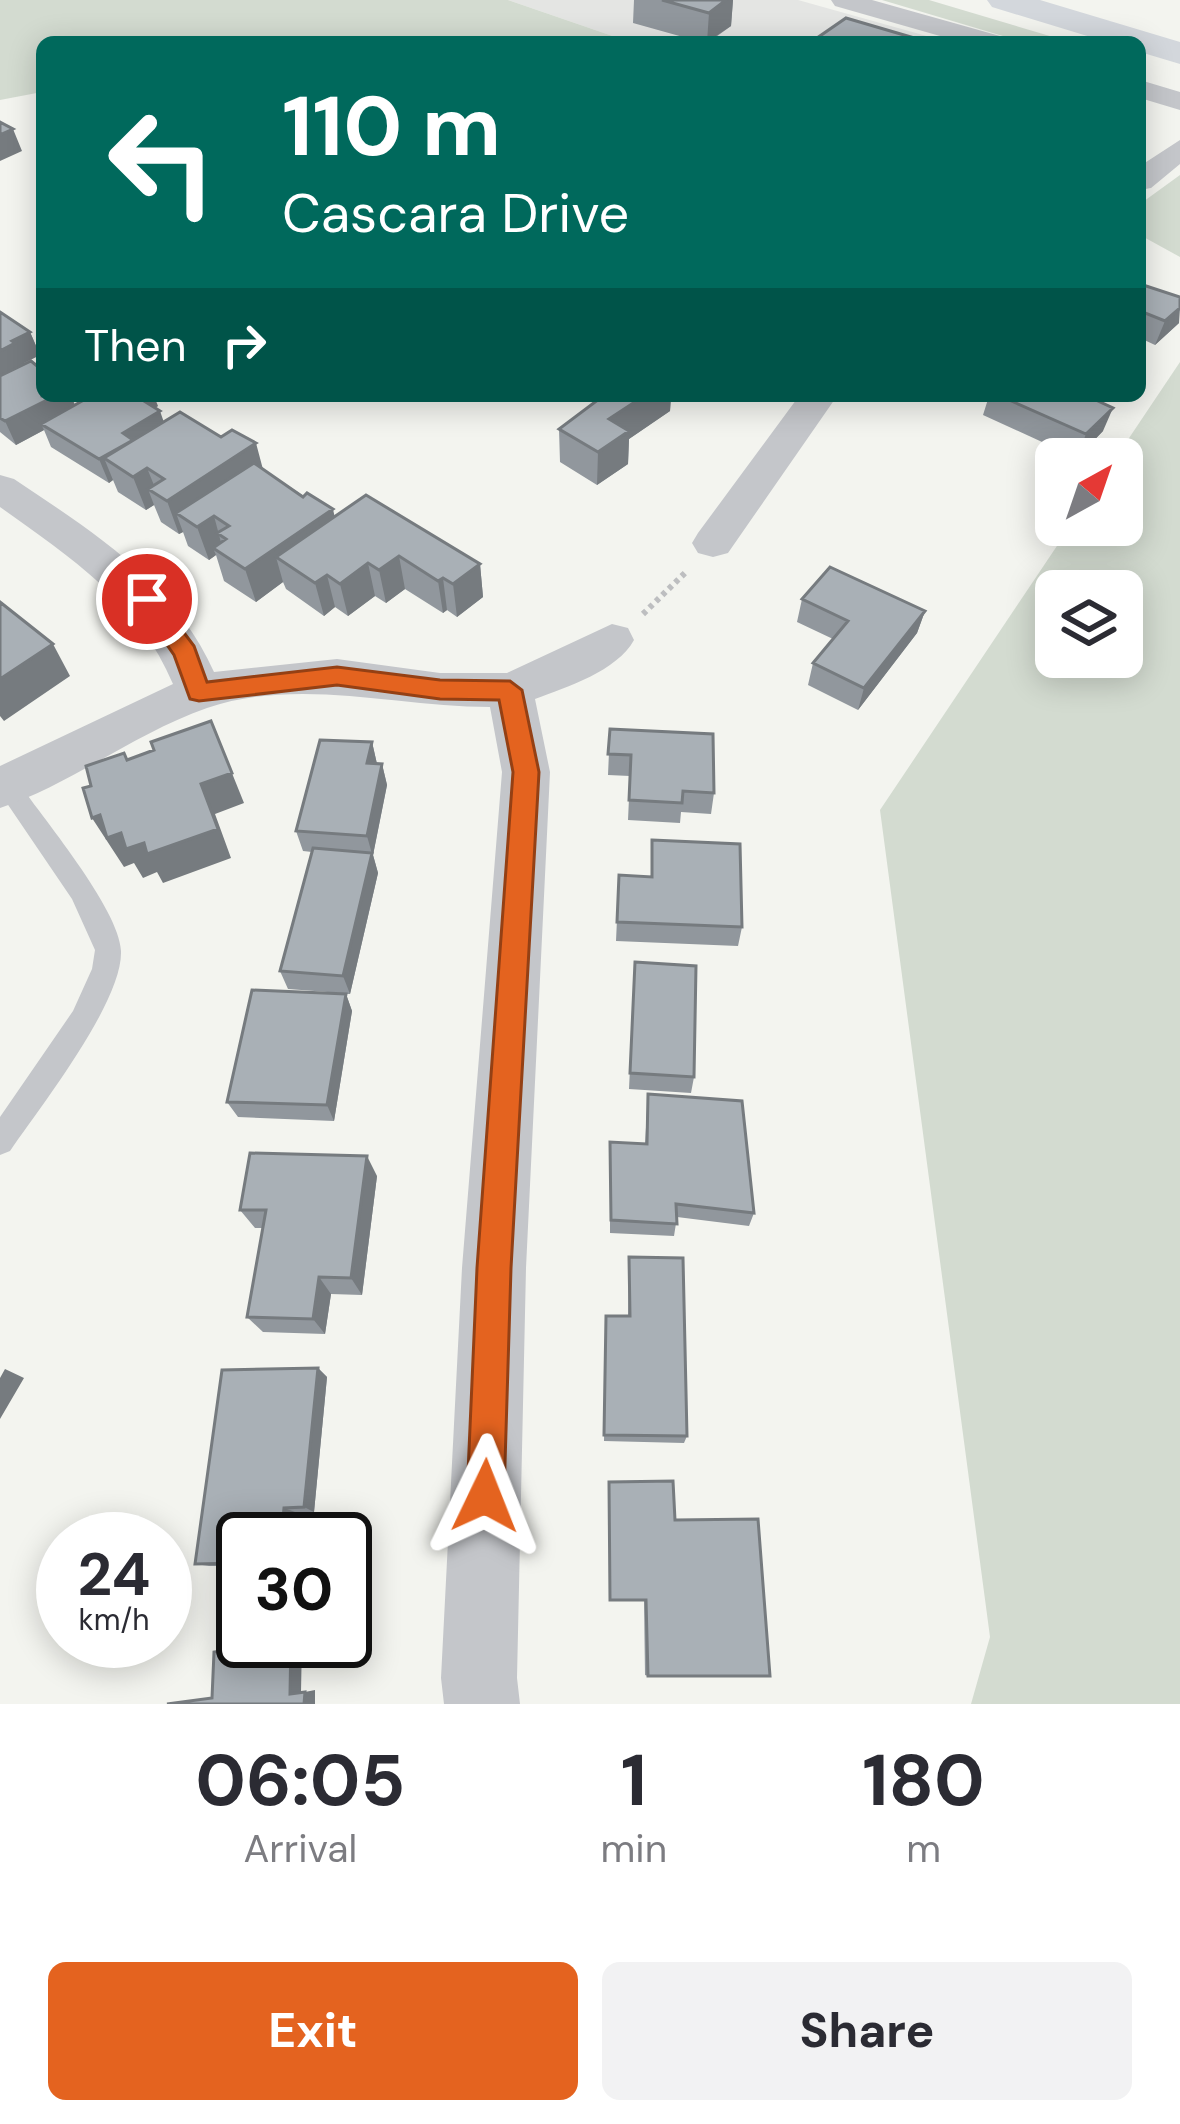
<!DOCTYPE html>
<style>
:root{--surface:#fff;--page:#f2f2f3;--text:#2b2b33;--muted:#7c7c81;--accent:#e4631f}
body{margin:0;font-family:"DM Sans",sans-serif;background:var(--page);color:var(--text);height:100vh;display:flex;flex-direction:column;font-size:45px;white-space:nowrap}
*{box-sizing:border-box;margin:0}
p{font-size:39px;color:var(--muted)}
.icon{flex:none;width:66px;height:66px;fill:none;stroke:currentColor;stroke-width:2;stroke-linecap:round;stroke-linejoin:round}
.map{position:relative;height:1704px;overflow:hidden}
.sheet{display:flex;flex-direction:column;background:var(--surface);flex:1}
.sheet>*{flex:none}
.hud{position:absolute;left:36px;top:36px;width:1110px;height:366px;border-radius:18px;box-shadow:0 6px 30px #0003;background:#00695c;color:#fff;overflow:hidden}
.needle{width:78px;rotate:40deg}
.controls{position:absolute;left:1035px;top:438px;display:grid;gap:24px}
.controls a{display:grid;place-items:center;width:108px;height:108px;border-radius:18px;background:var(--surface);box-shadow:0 6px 30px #0003;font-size:60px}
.speed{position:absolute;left:36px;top:1512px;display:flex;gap:24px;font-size:60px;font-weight:700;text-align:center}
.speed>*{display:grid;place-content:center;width:156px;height:156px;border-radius:50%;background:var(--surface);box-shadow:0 6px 30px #0003;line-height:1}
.speed small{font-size:30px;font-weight:400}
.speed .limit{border:6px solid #111;border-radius:18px;background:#fff;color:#111}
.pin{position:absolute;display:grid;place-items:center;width:102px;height:102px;color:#fff;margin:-51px;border:6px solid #fff;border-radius:50%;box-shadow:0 3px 12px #0007}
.me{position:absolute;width:132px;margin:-66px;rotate:2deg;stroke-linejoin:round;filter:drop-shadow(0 0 9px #0008)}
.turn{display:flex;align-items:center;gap:42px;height:252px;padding:0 48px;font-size:54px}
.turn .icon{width:156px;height:156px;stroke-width:2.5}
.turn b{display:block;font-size:84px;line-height:102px}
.then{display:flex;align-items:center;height:114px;padding:0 48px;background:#0003;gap:24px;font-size:45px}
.eta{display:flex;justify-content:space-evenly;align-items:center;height:204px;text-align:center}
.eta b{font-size:72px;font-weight:700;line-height:84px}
.action{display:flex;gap:24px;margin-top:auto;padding:24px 48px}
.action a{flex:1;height:138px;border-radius:18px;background:var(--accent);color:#fff;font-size:48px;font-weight:700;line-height:138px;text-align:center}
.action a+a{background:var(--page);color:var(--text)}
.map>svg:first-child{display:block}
.built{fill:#e4e5e3}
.green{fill:#d3dbd0;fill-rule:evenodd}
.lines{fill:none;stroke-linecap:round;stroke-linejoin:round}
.path{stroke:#bdbec0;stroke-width:6;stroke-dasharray:4.5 4.5;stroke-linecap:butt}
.service{fill:#c4c6ca;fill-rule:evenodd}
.minor{fill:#c4c6ca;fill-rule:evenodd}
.motorway{fill:#d3d7dc;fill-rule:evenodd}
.wall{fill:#91979d}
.shaded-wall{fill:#767b7f}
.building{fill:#a9b0b6;stroke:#767b7f;stroke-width:3}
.route{fill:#e4631f;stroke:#944014;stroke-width:3}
</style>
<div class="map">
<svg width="1180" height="1704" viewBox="0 0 1180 1704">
<rect width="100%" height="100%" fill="#f3f4ef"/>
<path class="built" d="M508 0H798L948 42H630Z"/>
<path class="green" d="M0 0H508L630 42H42V92L0 100Z
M882 0H929L1070 42H1023Z
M1180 175V257L1140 235V204Z
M1180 362V1704H971L990 1637 880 810 1071 525H1122V459H1115ZM1056 591H1122V657H1056Z"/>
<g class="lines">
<path class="path" d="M643 614 688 570"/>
<path class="service" d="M7 776 15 778C41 816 119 908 121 951 123 1002 40 1107 10 1151L0 1155V1117L73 1011 92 969 95 950 72 899 0 793V778Z"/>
<path class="minor" d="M831 0H872L1000 36 1004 42H961L835 6Z
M1140 80 1180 92V110L1140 98Z
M1180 140V164L1151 188 1140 190V166Z
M799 396H837L728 553 713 557 698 553 692 543 698 533Z
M0 475 14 479C93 532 174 582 214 672L337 659 440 673H507L612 624 628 628 634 640C617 671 567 687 535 699L550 772 526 1268 517 1678 520 1704H444L441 1678 462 1268 502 772 490 707C397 707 299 677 207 708 135 733 72 784 0 808V766L173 684C139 602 70 557 0 507Z"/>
<path class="motorway" d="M987 0H1040L1180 42V64L1140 52V42H1107L992 7Z"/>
</g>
<path class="wall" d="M634 0H733L731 26 709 42H701L633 23Z
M1140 284 1179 323 1155 345 1140 338Z
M0 312 30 332 40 355 24 363 42 396H71L75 405 158 406 155 408 163 422 263 469 334 516 480 564 483 597 457 617 447 610 443 613 405 589 386 603 375 596 348 616 335 607 324 616 286 589 283 582 256 602 224 581 216 555 209 560 188 546 183 532 179 534 161 522 154 505 146 510 118 492 113 480 109 483 51 447 44 430 16 445 0 432Z
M583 396H671L670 411 629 439 628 464 597 485 560 462 559 429 594 402Z
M989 396H1087L1103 431 1077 458 983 415Z
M802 599 925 611 917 633 858 710 808 685 813 663 833 639 797 622Z
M610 729 714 793 711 814 681 812 680 823 628 820 630 776 608 775Z
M372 742 377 764H382L387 785 373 855 378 873 350 994H346L352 1011 334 1121 238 1117 227 1102 341 993 288 989 280 971 312 852 303 851 296 831Z
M652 840 742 927 738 946 616 941 619 875 651 877Z
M635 962 694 1077 691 1093 629 1089Z
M648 1094 754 1213 749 1226 677 1217 674 1236 610 1233V1142L645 1144Z
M377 1176 362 1295 331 1294 325 1334 263 1332 247 1317 263 1228H255L240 1210Z
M629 1257 687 1436 684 1443 604 1441 606 1316H628Z
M318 1368 327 1377 314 1512H295L243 1539V1566H209L195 1564Z
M608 1487 675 1520 648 1676 645 1675 644 1601H610Z"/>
<path class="shaded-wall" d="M726 0H733L731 26 707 42 709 13Z
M13 129 22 151 0 161V135Z
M1180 308 1179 323 1155 345 1165 321Z
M30 332 40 355 24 363 26 366 0 380V351L12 341Z
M55 396H71L78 413 41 424 44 430 16 445 5 421Z
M133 396H154L158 406 140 416Z
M644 396H671L670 411 629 439 628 464 597 485 598 452 609 419Z
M1113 408 1103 431 1077 458 1086 434Z
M160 411 168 434 104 458 113 480 109 483 99 459 123 433Z
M256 443 265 477 176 513 183 532 179 534 167 501Z
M147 468 158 495 148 489 154 505 146 510 133 477Z
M333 509 340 542 276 557 283 582 256 602 245 569Z
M214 516 223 550 213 548 216 555 209 560 197 527Z
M399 556 405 589 386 603 379 570Z
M368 563 375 596 348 616 340 584Z
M480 564 483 597 457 617 453 584Z
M327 575 335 607 324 616 315 583Z
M443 578 447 610 443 613 438 581Z
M925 611 917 633 858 710 864 688Z
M53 644 70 676 4 721 0 716V679Z
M211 721 244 803 215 814 231 858 163 883 157 872 143 878 134 863 124 867 92 818 201 784Z
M372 742 377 764 367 763Z
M382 764 387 785 373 855 378 873 350 994 343 976 372 854 367 836Z
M346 994 352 1011 334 1121 327 1105Z
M367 1156 377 1176 362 1295 351 1278Z
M319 1277 331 1294 325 1334 313 1319Z
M318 1368 327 1377 314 1512 304 1507Z
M5 1369 24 1378 0 1419V1378Z
M284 1508 295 1512 292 1539H281Z
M291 1641H302L301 1692 290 1694Z
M315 1690V1704H304L305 1692Z"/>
<path class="building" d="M662 0H726L709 13Z
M846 18 928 42H831L817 38Z
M0 122 13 129 0 135Z
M1140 284 1180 297V308L1165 321 1140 311Z
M0 312 30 332 12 341 15 343 0 351Z
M31 361 42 370V396H55L5 421 0 418V376Z
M91 396H136L160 411 123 433 133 440 99 459 41 424Z
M603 396H644L609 419 629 431 598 452 559 429Z
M1000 396H1087L1113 408 1086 434Z
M180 412 221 437 232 430 256 443 167 501 148 489 164 479 147 468 133 477 104 458Z
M254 463 303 497 307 493 333 509 245 569 213 548 226 539 217 533 229 526 214 516 197 527 176 513Z
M366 495 480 564 453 584 443 578 438 581 399 556 379 570 368 563 340 584 327 575 315 583 276 557Z
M830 567 925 611 864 688 813 663 848 621 802 599Z
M0 602 53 644 0 679Z
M211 721 232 773 201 784 218 829 147 854 144 843 126 849 121 833 107 838 100 815 92 818 83 788 91 786 86 766 124 753 127 760 154 750 151 742Z
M610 729 713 734 714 793 683 791 682 803 629 800 631 755 608 754Z
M320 740 372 742 367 763 382 764 367 836 296 831Z
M652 840 740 844 742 927 617 922 619 875 652 877Z
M313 848 372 853 343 976 280 971Z
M635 962 696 966 694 1077 630 1073Z
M252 990 346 994 327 1105 227 1102Z
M648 1094 742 1101 754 1213 676 1204 677 1224 611 1220 610 1142 647 1144Z
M250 1153 367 1156 351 1278 319 1277 313 1319 247 1317 266 1210H240Z
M629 1257 683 1258 687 1436 604 1435 606 1316H630Z
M318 1368 304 1507 284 1508 281 1539H243V1563L195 1564 222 1370Z
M673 1481 675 1520 758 1519 770 1676H648L646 1600H610L609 1482Z
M291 1641 290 1694 305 1692 304 1704H167L212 1698 214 1652Z"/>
<path class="route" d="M147 591 155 594 194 646 207 682 337 667 440 680 510 681 522 690 539 772 511 1268 504 1496 499 1509 485 1515 472 1509 467 1496 477 1268 513 772 499 700 440 699 337 685 199 701 190 699 174 655 135 599Z"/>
</svg>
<div class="controls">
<a><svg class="needle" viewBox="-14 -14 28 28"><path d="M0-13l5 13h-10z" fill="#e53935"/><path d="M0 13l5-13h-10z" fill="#7c7c81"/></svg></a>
<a><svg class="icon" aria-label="layers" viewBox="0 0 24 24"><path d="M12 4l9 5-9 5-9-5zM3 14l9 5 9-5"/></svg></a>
</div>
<div class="speed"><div>24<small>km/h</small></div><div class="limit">30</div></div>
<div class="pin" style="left:147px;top:599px;background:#d93025"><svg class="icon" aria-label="arrive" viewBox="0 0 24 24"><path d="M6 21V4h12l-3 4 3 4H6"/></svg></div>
<svg class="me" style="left:485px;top:1496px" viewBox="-20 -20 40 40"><path d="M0-17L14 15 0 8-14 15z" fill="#e4631f" stroke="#fff" stroke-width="4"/></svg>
<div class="hud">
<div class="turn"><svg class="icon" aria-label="left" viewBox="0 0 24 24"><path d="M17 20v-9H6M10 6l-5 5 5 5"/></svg><div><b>110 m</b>Cascara Drive</div></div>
<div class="then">Then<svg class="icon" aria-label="right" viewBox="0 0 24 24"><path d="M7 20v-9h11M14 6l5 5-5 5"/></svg></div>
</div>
</div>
<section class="sheet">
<div class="eta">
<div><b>06:05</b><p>Arrival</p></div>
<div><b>1</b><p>min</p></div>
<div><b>180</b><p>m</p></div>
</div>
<div class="action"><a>Exit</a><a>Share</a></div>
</section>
